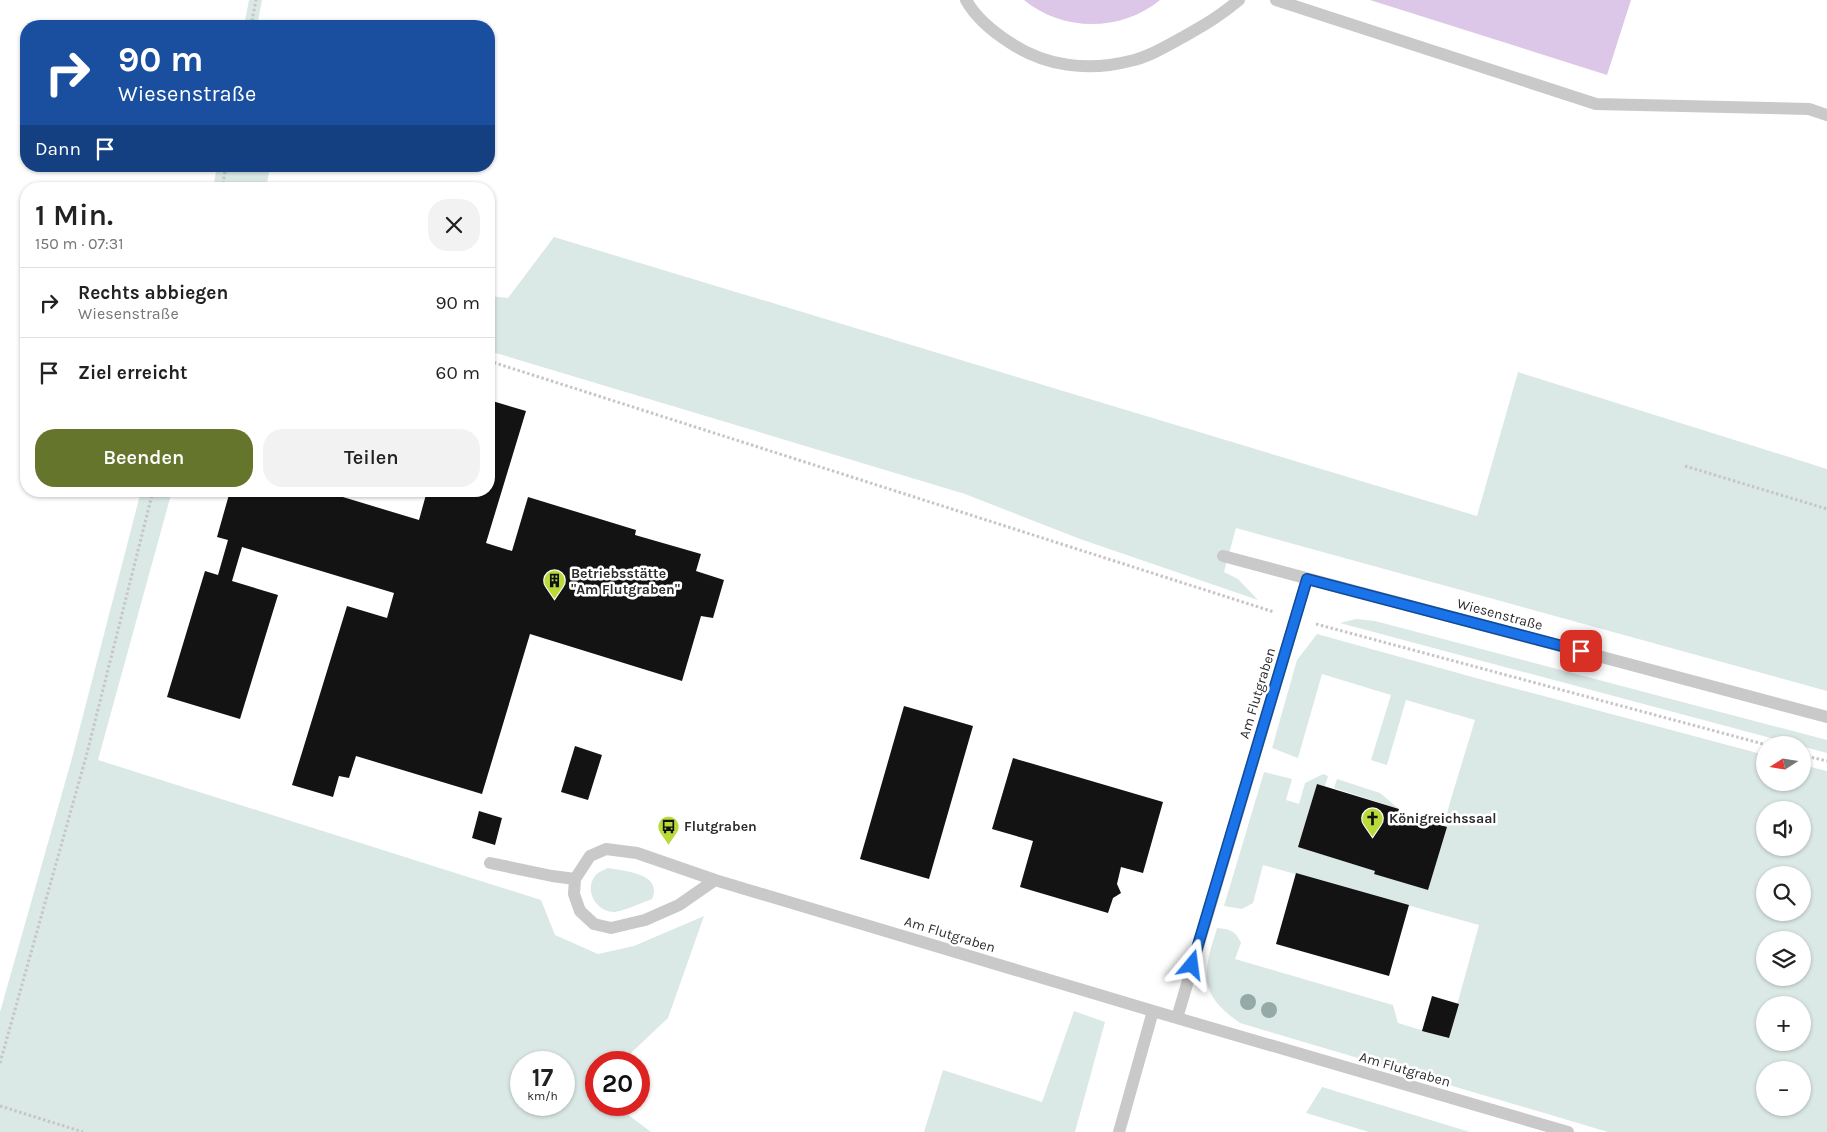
<!DOCTYPE html>
<html lang="de">
<meta charset="utf-8">
<style>
:root{--surface:#fff;--page:#f2f2f2;--text:#222;--muted:#767676;--line:#e0e0e0;--accent:#66752c}
body{margin:0;font-family:Karla,sans-serif;background:var(--page);color:var(--text);height:100vh;display:flex;flex-direction:column;font-size:19px;white-space:nowrap}
*{box-sizing:border-box;margin:0}
p{font-size:16px;color:var(--muted)}
.icon{flex:none;width:28px;height:28px;fill:none;stroke:currentColor;stroke-width:2;stroke-linecap:round;stroke-linejoin:round}
.map{position:relative;flex:1;overflow:hidden}
.drawer{position:absolute;left:20px;top:182px;width:475px;height:315px;display:flex;flex-direction:column;background:var(--surface);border-radius:20px;box-shadow:0 1px 4px #0004}
.drawer>*{flex:none}
.banner{position:absolute;left:20px;top:20px;width:475px;height:152px;border-radius:20px;box-shadow:0 1px 4px #0004;background:#1a4fa0;color:#fff;overflow:hidden}
.needle{width:32px;rotate:258deg}
.buttons{position:absolute;left:1756px;top:736px;display:grid;gap:10px}
.buttons a{display:grid;place-items:center;width:55px;height:55px;border-radius:50%;background:var(--surface);box-shadow:0 1px 4px #0004;font-size:25px}
.speed{position:absolute;left:510px;top:1051px;display:flex;gap:10px;font-size:25px;font-weight:700;text-align:center}
.speed>*{display:grid;place-content:center;width:65px;height:65px;border-radius:50%;background:var(--surface);box-shadow:0 1px 4px #0004;line-height:1}
.speed small{font-size:12px;font-weight:400}
.speed .limit{border:8px solid #d22;background:#fff;color:#111}
.pin{position:absolute;display:grid;place-items:center;width:42px;height:42px;color:#fff;margin:-21px;border-radius:10px;box-shadow:0 2px 8px #0006}
.me{position:absolute;width:55px;margin:-28px;rotate:16deg;stroke-linejoin:round;filter:drop-shadow(0 0 4px #0008)}
.turn{display:flex;align-items:center;gap:18px;height:105px;padding:0 15px;font-size:22px}
.turn .icon{width:65px;height:65px;stroke-width:2.5}
.turn b{display:block;font-size:35px;line-height:42px}
.then{display:flex;align-items:center;height:48px;padding:0 15px;background:#0003;gap:10px;font-size:19px}
.round{display:grid;place-items:center;flex:none;width:52px;height:52px;border-radius:20px;background:var(--page)}
.headline{display:flex;align-items:center;justify-content:space-between;height:85px;padding:0 15px}
h1{font-size:30px;font-weight:600;line-height:38px}
.primary-button{display:flex;gap:10px;margin-top:auto;padding:10px 15px}
.primary-button a{flex:1;height:58px;border-radius:20px;background:var(--accent);color:#fff;font-size:20px;font-weight:600;line-height:58px;text-align:center}
.primary-button a+a{background:var(--page);color:var(--text)}
ul{padding:0;list-style:none}
li{display:flex;align-items:center;gap:15px;height:70px;padding:0 15px;border-top:1px solid var(--line)}
li div{flex:1}
li b{display:block;font-size:19px}
li em{font-style:normal}
.map>svg:first-child{display:block}
.green{fill:#dbe9e6;fill-rule:evenodd}
.water{fill:#ddc7e8}
.building{fill:#131313}
.lines{fill:none;stroke-linecap:round;stroke-linejoin:round}
.path{stroke:#c6c6c6;stroke-width:3;stroke-dasharray:2.5 2.5;stroke-linecap:butt}
.service{stroke:#c9c9c9;stroke-width:12}
.tree{fill:#94aaa6}
.route-casing{stroke:#114b97;stroke-width:12}
.route{stroke:#1a73e8;stroke-width:9}
.labels{text-anchor:middle;stroke-width:5;stroke-linejoin:round;paint-order:stroke}
.poi-label{font-size:14px;font-weight:bold;fill:#2c2c2c;stroke:#fff;text-anchor:start}
.street-label{font-size:14px;fill:#2c2c2c;stroke:#fff}
</style>
<div class="map">
<svg width="1827" height="1132" viewBox="0 0 1827 1132">
<rect width="100%" height="100%" fill="#fff"/>
<path class="green" d="M249 0H262L257 26H244Z
M217 166H270L266 189H213Z
M554 237 1477 516 1518 372 1827 469V691L1236 528 1224 572 1238 579 1258 600 1080 539 965 494 489 351V296L508 298Z
M141 491H172L98 760 541 900 555 935 598 954 634 946 704 916 668 1018 632 1052 628 1062H596V1105H615L651 1132H0V1012L72 758ZM564 1062V1105H521V1062Z
M1356 619 1375 621 1827 740V753L1340 623Z
M1317 634 1487 681 1765 755V782H1802L1803 765 1827 771V1132H1608L1240 1023C1197 993 1203 973 1217 928 1230 929 1236 931 1241 943L1235 959 1393 1005 1398 1023 1448 1038 1479 925 1263 865 1253 903 1242 909 1224 906 1264 772 1292 779 1286 800 1299 804 1305 783 1323 774 1328 776 1325 786 1317 784 1299 847 1375 871 1374 874 1428 890 1450 802 1475 720 1406 700 1387 765 1371 760 1391 695 1322 674 1298 758 1272 748 1297 660ZM1765 810H1802V848H1765ZM1765 875H1802V912H1765ZM1765 940H1802V978H1765ZM1765 1005H1802V1042H1765ZM1765 1070H1802V1108H1765Z
M1337 779 1380 793 1399 809 1334 788Z
M608 868C626 871 663 874 652 899 644 902 621 912 614 912 596 912 584 890 595 876 598 872 604 870 608 868Z
M1074 1011 1105 1022 1075 1132H924L943 1070 1042 1102Z
M1322 1087 1470 1132H1369L1306 1113Z"/>
<path class="water" d="M1024 0H1160C1121 32 1063 32 1024 0Z
M1370 0H1631L1607 75Z"/>
<path class="building" d="M489 400 526 411 486 543 512 551 528 497 636 530 635 535 701 554 696 571 724 580 713 618 701 616 682 681 530 634 482 794 356 756 349 778 339 776 333 797 292 785 347 606 387 618 394 593 242 547 232 581 278 595 240 719 167 697 205 571 218 575 228 540 217 537 230 491H323L419 520 427 491H489Z
M904 706 973 726 929 879 860 859Z
M575 746 602 755 588 800 561 792Z
M1013 758 1163 802 1143 873 1121 867 1117 884 1121 893 1113 898 1108 913 1020 887 1033 841 992 829Z
M1317 784 1399 809 1398 812 1421 819 1423 814 1438 818 1437 824 1447 827 1428 890 1374 874 1375 871 1298 847Z
M479 811 502 818 495 845 472 838Z
M1296 873 1409 905 1389 976 1276 944Z
M1432 996 1459 1004 1449 1038 1422 1031Z"/>
<g class="lines">
<path class="path" d="M251 26 256 0
M222 189 226 166
M489 361 1274 612
M1685 466 1827 509
M1316 624 1767 745
M1802 755 1827 761
M0 1063 86 757 153 491
M0 1106 83 1132"/>
<path class="service" d="M966 0C976 18 992 31 1009 42 1044 66 1088 72 1130 61 1149 57 1168 45 1185 36 1206 24 1220 16 1239 0
M1276 0 1596 104 1809 109 1827 115
M1223 556 1827 717
M490 863 552 876 575 879
M715 880 679 905 645 920 611 928 594 924 580 911 574 894 575 879 590 856 606 849 637 853 715 880 1153 1011 1568 1132
M1177 1018 1307 579
M1119 1132 1153 1011"/>
</g>
<g class="tree">
<circle cx="1248" cy="1002" r="8"/>
<circle cx="1269" cy="1010" r="8"/>
</g>
<g class="lines">
<defs>
<path id="route" d="M1192 965 1307 579 1581 651"/>
</defs>
<use href="#route" class="route-casing"/>
<use href="#route" class="route"/>
</g>
<defs>
<symbol id="building-pin" viewBox="-11 -11 22 30"><path d="M0 17L-7.5 6A9.5 9.5 0 1 1 7.5 6Z" fill="#b9da38" stroke="#fff"/><path d="M-4-6H4V6H1V3H-1V6H-4ZM-2.5-4.3h1.7v1.8h-1.7ZM.8-4.3h1.7v1.8H.8ZM-2.5-1h1.7V.8h-1.7ZM.8-1h1.7V.8H.8Z" fill="#111"/></symbol>
<symbol id="church-pin" viewBox="-11 -11 22 30"><path d="M0 17L-7.5 6A9.5 9.5 0 1 1 7.5 6Z" fill="#b9da38" stroke="#fff"/><path d="M-1.2-6h2.4v3.5h3.3v2.4h-3.3V6h-2.4V-.1h-3.3v-2.4h3.3Z" fill="#111"/></symbol>
<symbol id="bus-pin" viewBox="-11 -11 22 30"><path d="M0 17L-7.5 6A9.5 9.5 0 1 1 7.5 6Z" fill="#b9da38" stroke="#fff"/><path d="M-5-6H5V4H4V6H2V4H-2V6H-4V4H-5ZM-3.5-4V0h7V-4ZM-3.5 1.2v1.5H-2V1.2ZM2 1.2v1.5H3.5V1.2Z" fill="#111"/></symbol>
</defs>
<g fill-rule="evenodd">
<use href="#building-pin" x="542" y="568" width="25" height="34"/>
<use href="#church-pin" x="1360" y="806" width="25" height="34"/>
<use href="#bus-pin" x="656" y="814" width="25" height="34"/>
</g>
<g class="labels">
<g class="poi-label">
<text x="571" y="578">Betriebsstätte<tspan x="571" dy="16">"Am Flutgraben"</tspan></text>
<text x="1389" y="823">Königreichssaal</text>
<text x="684" y="831">Flutgraben</text>
</g>
<g class="street-label">
<text transform="translate(1500 614) rotate(15)" y="5">Wiesenstraße</text>
<text transform="translate(1257 693) rotate(-73)" y="5">Am Flutgraben</text>
<text transform="translate(950 934) rotate(17)" y="5">Am Flutgraben</text>
<text transform="translate(1405 1069) rotate(16)" y="5">Am Flutgraben</text>
</g>
</g>
</svg>
<div class="buttons">
<a><svg class="needle" viewBox="-14 -14 28 28"><path d="M0-13l5 13h-10z" fill="#e53935"/><path d="M0 13l5-13h-10z" fill="#767676"/></svg></a>
<a><svg class="icon" aria-label="sound" viewBox="0 0 24 24"><path d="M4 9h4l5-4v14l-5-4H4zM17 9q2 3 0 6"/></svg></a>
<a><svg class="icon" aria-label="search" viewBox="0 0 24 24"><circle cx="10" cy="10" r="6"/><path d="M15 15l6 6"/></svg></a>
<a><svg class="icon" aria-label="layers" viewBox="0 0 24 24"><path d="M12 4l9 5-9 5-9-5zM3 14l9 5 9-5"/></svg></a>
<a>+</a>
<a>−</a>
</div>
<div class="speed"><div>17<small>km/h</small></div><div class="limit">20</div></div>
<div class="pin" style="left:1581px;top:651px;background:#d93025"><svg class="icon" aria-label="arrive" viewBox="0 0 24 24"><path d="M6 21V4h12l-3 4 3 4H6"/></svg></div>
<svg class="me" style="left:1192px;top:965px" viewBox="-20 -20 40 40"><path d="M0-17L14 15 0 8-14 15z" fill="#1a73e8" stroke="#fff" stroke-width="4"/></svg>
<div class="banner">
<div class="turn"><svg class="icon" aria-label="right" viewBox="0 0 24 24"><path d="M7 20v-9h11M14 6l5 5-5 5"/></svg><div><b>90 m</b>Wiesenstraße</div></div>
<div class="then">Dann<svg class="icon" aria-label="arrive" viewBox="0 0 24 24"><path d="M6 21V4h12l-3 4 3 4H6"/></svg></div>
</div>
<section class="drawer">
<div class="headline"><div><h1>1 Min.</h1><p>150 m · 07:31</p></div><a class="round"><svg class="icon" aria-label="close" viewBox="0 0 24 24"><path d="M6 6l12 12M18 6L6 18"/></svg></a></div>
<ul>
<li><svg class="icon" aria-label="right" viewBox="0 0 24 24"><path d="M7 20v-9h11M14 6l5 5-5 5"/></svg><div><b>Rechts abbiegen</b><p>Wiesenstraße</p></div><em>90 m</em></li>
<li><svg class="icon" aria-label="arrive" viewBox="0 0 24 24"><path d="M6 21V4h12l-3 4 3 4H6"/></svg><div><b>Ziel erreicht</b></div><em>60 m</em></li>
</ul>
<div class="primary-button"><a>Beenden</a><a>Teilen</a></div>
</section>
</div>
